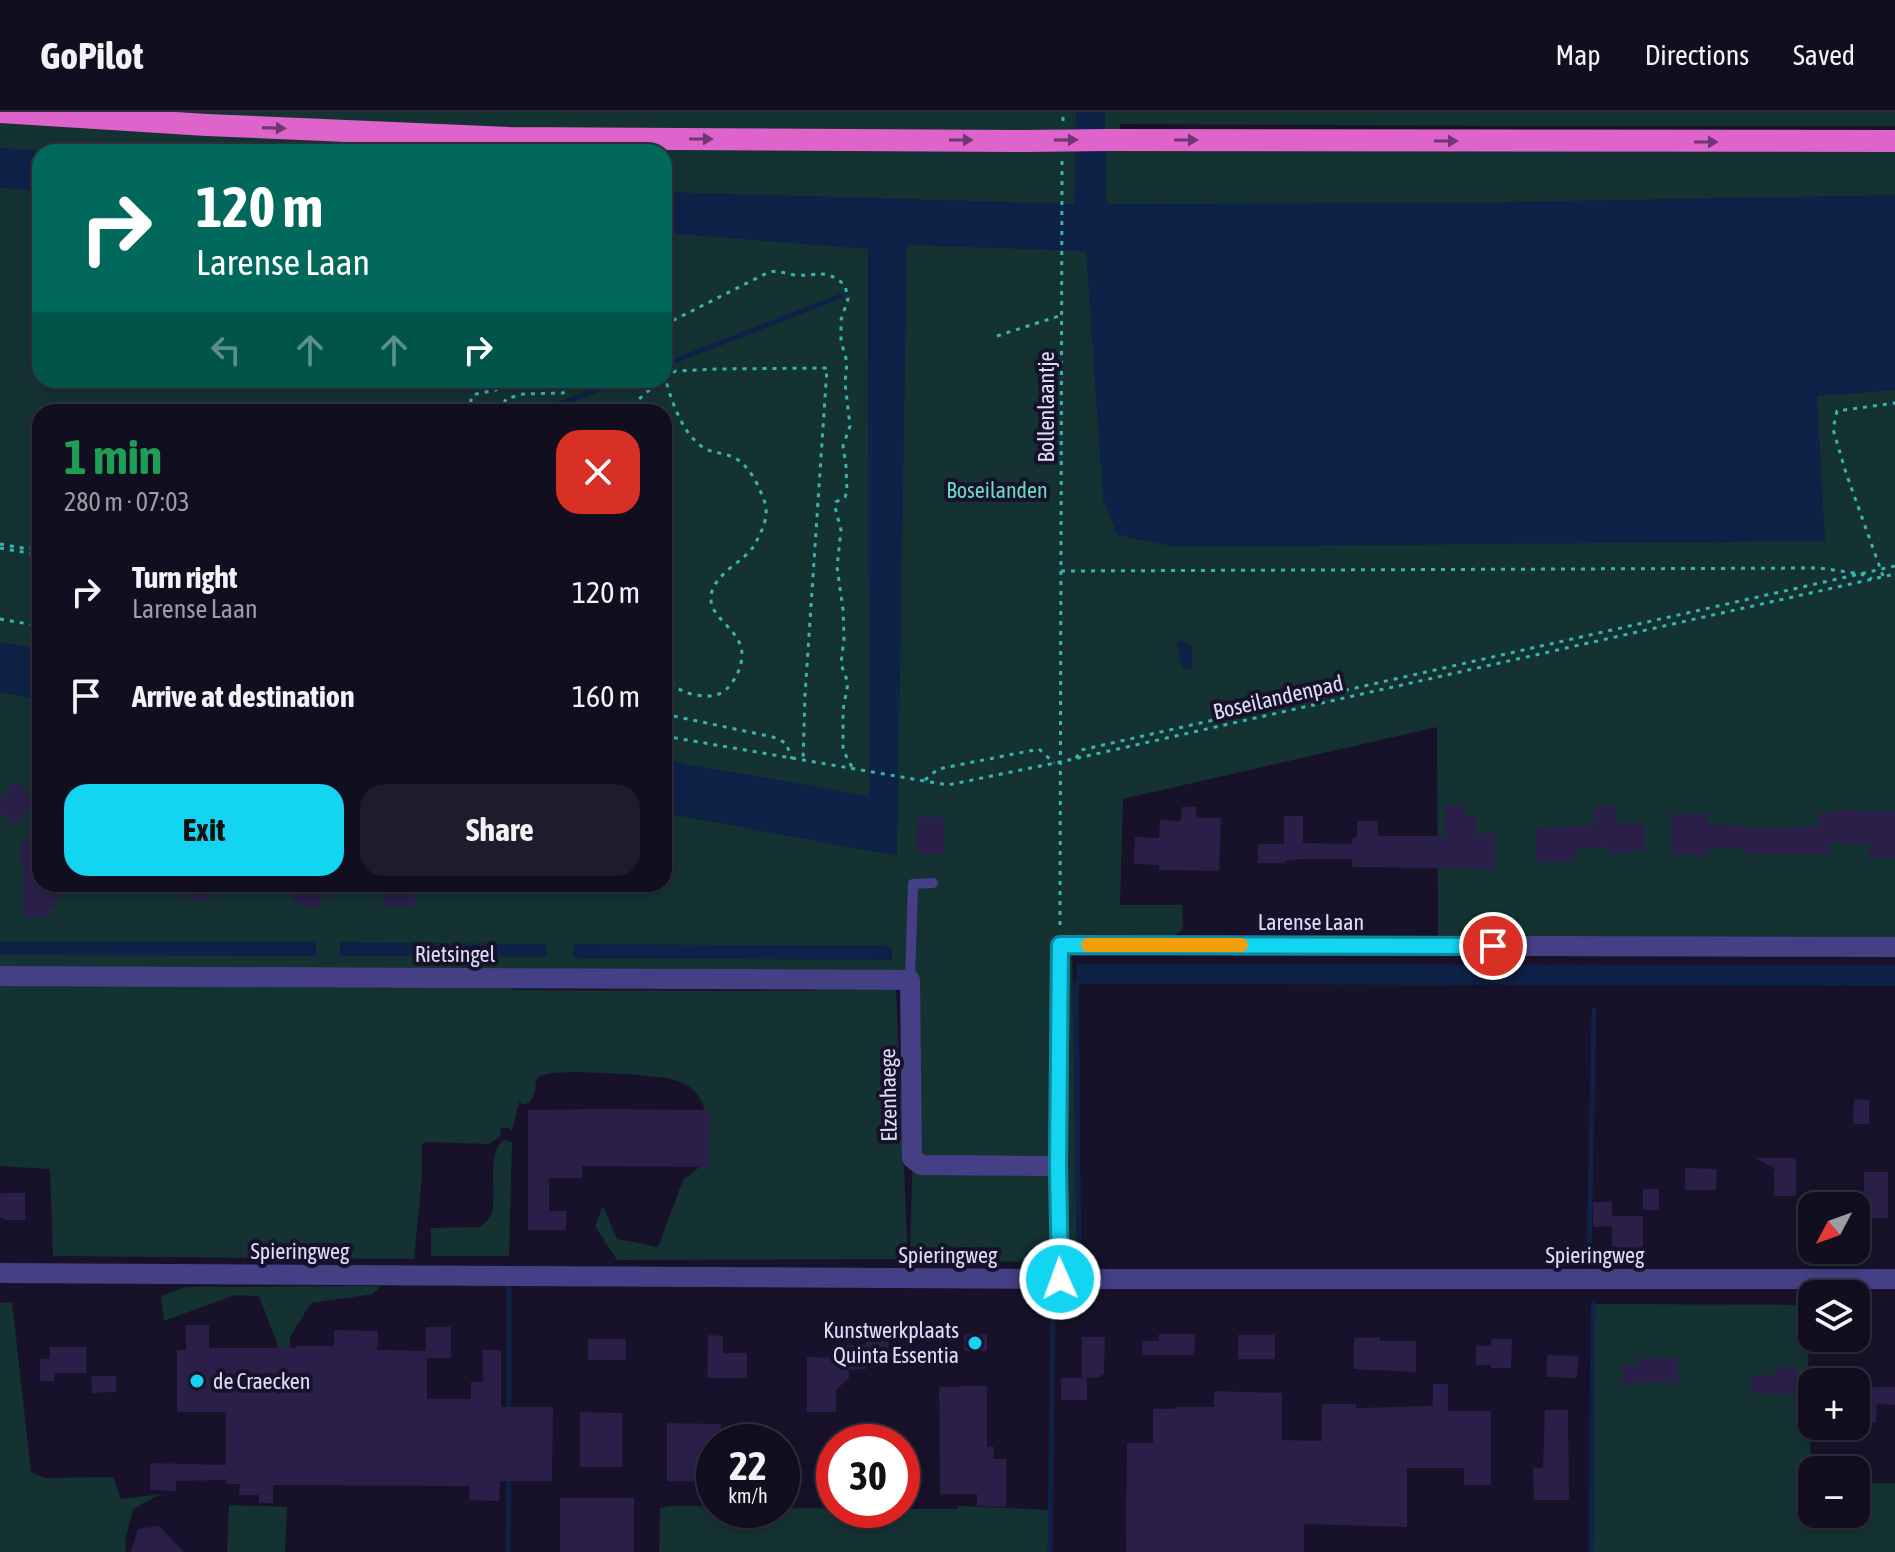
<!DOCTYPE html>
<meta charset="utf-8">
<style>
:root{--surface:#110e1f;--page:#1e1c2c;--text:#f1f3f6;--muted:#9c9ca4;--line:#302e3d;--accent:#13d5f2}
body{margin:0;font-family:"Asap Condensed",sans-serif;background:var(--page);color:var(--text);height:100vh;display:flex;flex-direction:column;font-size:30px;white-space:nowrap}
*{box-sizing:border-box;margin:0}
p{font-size:26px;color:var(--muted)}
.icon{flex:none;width:44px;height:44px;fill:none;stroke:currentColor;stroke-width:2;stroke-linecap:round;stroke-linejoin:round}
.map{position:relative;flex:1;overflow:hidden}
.side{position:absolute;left:32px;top:292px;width:640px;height:488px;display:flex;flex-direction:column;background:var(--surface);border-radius:24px;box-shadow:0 4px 12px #0003,0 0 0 2px var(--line)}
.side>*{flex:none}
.hud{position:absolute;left:32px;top:32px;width:640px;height:244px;border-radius:24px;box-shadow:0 4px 12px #0003,0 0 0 2px var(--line);background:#00695c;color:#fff;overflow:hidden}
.needle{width:52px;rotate:229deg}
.fabs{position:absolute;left:1798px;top:1080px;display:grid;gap:16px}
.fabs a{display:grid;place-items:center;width:72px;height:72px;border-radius:16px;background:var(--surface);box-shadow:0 4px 12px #0003,0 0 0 2px var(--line);font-size:40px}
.speed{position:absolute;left:696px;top:1312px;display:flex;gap:16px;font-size:40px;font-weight:700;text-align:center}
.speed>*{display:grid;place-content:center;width:104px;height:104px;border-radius:50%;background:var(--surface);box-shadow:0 4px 12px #0003,0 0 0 2px var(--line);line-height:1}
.speed small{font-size:20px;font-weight:400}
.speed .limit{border:12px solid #d22;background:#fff;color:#111}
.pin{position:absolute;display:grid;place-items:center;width:68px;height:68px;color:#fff;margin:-34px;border:4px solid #fff;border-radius:50%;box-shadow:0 2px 8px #0007}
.me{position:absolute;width:88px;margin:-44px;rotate:358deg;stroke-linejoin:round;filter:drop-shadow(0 0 6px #0008)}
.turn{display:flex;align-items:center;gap:28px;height:168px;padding:0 32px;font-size:36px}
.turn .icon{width:104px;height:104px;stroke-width:2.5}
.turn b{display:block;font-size:56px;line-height:68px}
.lanes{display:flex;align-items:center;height:76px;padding:0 32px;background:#0003;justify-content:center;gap:40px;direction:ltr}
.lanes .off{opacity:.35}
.round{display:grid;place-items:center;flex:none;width:84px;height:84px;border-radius:24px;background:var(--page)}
.overview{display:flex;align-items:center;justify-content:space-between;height:136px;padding:0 32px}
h1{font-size:48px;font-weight:700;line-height:60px;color:#1e9e55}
.primary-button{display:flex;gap:16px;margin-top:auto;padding:16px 32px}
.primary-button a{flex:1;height:92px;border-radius:24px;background:var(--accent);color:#111;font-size:32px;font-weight:700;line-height:92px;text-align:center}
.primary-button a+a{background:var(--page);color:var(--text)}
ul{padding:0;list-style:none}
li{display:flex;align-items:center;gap:24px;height:104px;padding:0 32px}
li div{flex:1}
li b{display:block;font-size:30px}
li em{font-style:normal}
header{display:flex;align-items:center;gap:48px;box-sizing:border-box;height:112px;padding:0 40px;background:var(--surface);border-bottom:2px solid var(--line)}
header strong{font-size:38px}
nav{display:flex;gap:44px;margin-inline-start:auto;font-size:28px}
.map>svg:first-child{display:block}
.green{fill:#153232;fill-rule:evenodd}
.water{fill:#0e2146}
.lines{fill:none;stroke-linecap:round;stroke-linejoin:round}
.stream{stroke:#0e2146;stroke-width:5}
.building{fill:#291f49}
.path{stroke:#38b5b1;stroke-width:3;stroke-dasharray:4 6;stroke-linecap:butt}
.service{stroke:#454085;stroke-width:10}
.minor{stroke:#454085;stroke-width:20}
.tertiary{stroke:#454085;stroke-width:20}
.trunk{stroke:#de64cc;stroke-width:22}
.trunk-bridge{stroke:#de64cc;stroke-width:22}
.oneway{fill:#713772}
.route-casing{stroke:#0c8a9d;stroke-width:20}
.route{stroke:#13d5f2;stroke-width:14}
.slow{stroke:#f59e0b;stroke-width:14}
.poi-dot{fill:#13d5f2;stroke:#171229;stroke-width:3}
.labels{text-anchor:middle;stroke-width:8;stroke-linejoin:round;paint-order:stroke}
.street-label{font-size:22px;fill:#e0dcfd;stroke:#171229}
.park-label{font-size:22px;fill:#6adac2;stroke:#171229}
.poi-label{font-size:22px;fill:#e0dcfd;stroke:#171229;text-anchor:end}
</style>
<header>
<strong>GoPilot</strong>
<nav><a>Map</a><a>Directions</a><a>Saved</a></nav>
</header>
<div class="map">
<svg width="1895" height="1440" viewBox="0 0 1895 1440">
<rect width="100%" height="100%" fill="#171229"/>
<path class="green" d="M103 0H1895V14H1532L1120 12 1119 38 1895 32V828L1438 825 1437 615 1123 687 1120 793H1182L1183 817 1174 825H1072L1077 1150 910 1149 917 876 0 859V3L414 28 1049 18 649 20 361 15ZM40 40H664V268H40ZM40 300H664V772H40Z
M0 872 503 874 516 878 728 879 896 878 908 1147 617 1148 595 1114 603 1094 617 1127 658 1135 683 1068 707 1049C707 1028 711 1000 697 982 691 974 680 969 671 967 652 963 554 956 540 964 538 965 537 967 536 968 535 979 535 988 525 993L519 990 512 1019 509 1016H501L500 1024 489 1032 426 1030 422 1033V1065L414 1147 53 1144 50 1057 0 1054Z
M504 1028 512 1030 509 1144H431V1116L480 1115C485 1111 490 1107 492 1101 497 1081 486 1040 504 1028Z
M380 1174 373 1182 311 1191 290 1225 289 1286 277 1290V1231L259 1184 235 1183 164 1209 161 1184 185 1175Z
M12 1190 31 1360 45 1366 113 1365 121 1387 161 1382 133 1397 125 1429 126 1440H0V1191Z
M1593 1192 1807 1193 1812 1402H1856V1371H1895V1440H1591Z
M229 1393 287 1395 285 1440H227Z
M670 1394H714V1398H782V1396L957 1397 958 1394 1050 1398V1440H659L660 1396Z"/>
<path class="water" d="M1076 0H1105L1107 92 1459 91 1895 83V278L1817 284 1825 429 1176 435 1117 423 1103 387 1086 139 907 133 897 744 664 701V648L869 684 868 137 664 121V80L1074 92Z
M0 36 73 40H40V78L0 76Z
M1180 528 1192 534V557L1186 558C1180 552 1178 547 1179 538L1176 534Z
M0 530 40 537V588L0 580Z
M0 830H316V844L0 843Z
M340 830 547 832V845L340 844Z
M573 832 892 834V848L573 846Z
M1077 852 1895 853V874L1076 872Z"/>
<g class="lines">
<path class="stream" d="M664 253 841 184
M538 300 623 268
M1076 872 1079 1148
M1589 1144 1594 898
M509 1299V1176
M508 1440 509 1365
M1050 1440 1053 1184
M1591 1440 1593 1192"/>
</g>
<path class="building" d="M15 669 30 681 26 685 33 691 15 713 0 700V687Z
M1445 693H1464V704H1477L1476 722 1495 721V757L1352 755V747H1301L1285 749V751H1258V732H1284V704H1303V731L1352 732V727L1357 725V709H1378V724H1445Z
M1594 693 1616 694V711H1645V739L1611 742 1610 735 1577 736V749L1537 751 1536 716 1595 713Z
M1182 695H1196V706H1221L1219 759 1159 758V753L1134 752 1135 725 1159 726 1160 708 1181 709Z
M1832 698 1895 699V746H1869V732L1829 731V742H1745V736H1709V743L1672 742 1671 702 1708 701V712L1740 713V716H1801V714H1819L1818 701H1832Z
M917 705H944V742H917Z
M21 729H40V777L57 778V796H51V805H23L24 754H21Z
M189 772H211L210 789H189Z
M291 772H324V787H320V795H304V792L293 791Z
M383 772H415V793L383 795Z
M1854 987 1869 988V1012H1853Z
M601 997 710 998 709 1055 582 1054V1066H549V1099H566V1118H528V998Z
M1756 1046H1796V1084H1774V1058H1777Z
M1685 1056 1717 1057 1716 1078H1685Z
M1864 1060H1888V1106H1863Z
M1643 1077H1659V1098H1643Z
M4 1081H25V1108H3L4 1106H0V1082Z
M1593 1090H1612V1114L1593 1115Z
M1612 1104H1643V1139H1612Z
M186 1213H209V1236H296V1234H334V1218L378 1219 377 1238 426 1239V1215H451V1246H427V1287H471V1270H483L482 1238H501V1295H553L552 1369H500L499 1389 469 1388 470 1374 273 1373V1391H259V1383H239L240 1372H226V1368L176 1369V1379L150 1378V1351L226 1353V1300H177V1238H186Z
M964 1222H987V1239H964Z
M1159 1222H1195L1194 1243H1142V1229H1159Z
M708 1223 723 1224V1241H747V1266H707Z
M865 1223H889L888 1254 866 1255V1257L849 1258V1266L836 1278V1300H807V1245L836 1246V1233H866Z
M1238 1223H1275V1247H1238Z
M1082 1225H1105L1104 1262H1101V1265L1082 1266Z
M1380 1225V1229H1416V1260L1354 1257V1226Z
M588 1227H626V1248H588Z
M1491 1227H1512L1511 1256H1491V1253H1476V1234H1491Z
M50 1235H86V1261H55L54 1269H40V1247H50Z
M1547 1243 1578 1244 1577 1266 1546 1265Z
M1638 1246H1678V1271L1638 1270V1273H1622V1252L1638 1253Z
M1776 1255H1796L1797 1267H1799V1281H1796V1283L1752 1281V1263H1776Z
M91 1264H116V1280L92 1281Z
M1061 1266H1087V1288H1061Z
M1433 1272H1448V1299H1491V1373H1464V1356H1407V1415L1304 1412V1440H1126L1127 1331H1153V1297H1175V1295H1214V1279L1282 1281V1328L1322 1329V1292H1356V1296L1433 1294Z
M960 1274H987V1335H994V1347H1006V1395L977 1394V1382H940L939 1275H959Z
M1856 1275H1895V1293L1877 1292 1876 1311 1856 1310Z
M1545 1298H1568L1569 1388H1534L1533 1355 1543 1356Z
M580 1300 622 1301V1355H580Z
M667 1311 721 1312V1330H714V1370L667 1369Z
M560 1386H634V1440H560Z
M159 1414 184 1440H131L138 1417Z"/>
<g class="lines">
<path class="path" d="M1063 9V0
M664 213 769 160C779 158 786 162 795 163 819 165 823 155 845 173L848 187 841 208V229L847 250 845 271 850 314 843 334 846 354 847 380 845 385 836 390 835 395 841 418 837 455 843 497 844 526 841 552 848 571 843 598V638L853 657
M997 224 1062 203
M664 262C671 287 681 321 704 336 712 341 719 340 727 343 747 348 757 370 764 388 768 398 766 408 762 418 759 423 757 429 754 434 743 450 719 459 712 479 705 501 731 512 739 530 748 546 735 575 719 582 711 585 703 584 695 583 681 580 673 574 664 564
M664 265 676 259 716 257 827 256 805 583 803 648
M475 300 471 290V286L476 282 496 278 504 268
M502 300 501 298 506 287 523 282 563 281 583 268
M624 300 661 268
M0 432 28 437 40 435
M0 436 40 443
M1061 459 1820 456 1861 462 1872 467
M1883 464 1846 361 1833 317 1837 299 1895 291
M0 507 40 514
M664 602 773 625 786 631 792 647
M664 624 948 673 1060 650 1895 462
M1076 646 1081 638 1895 454
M925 668 938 657 1039 637 1054 651
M1060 813 1062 49"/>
<path class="service" d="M910 868 913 772 933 771"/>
<path class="minor" d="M0 864 910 868 912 1046 921 1053 1058 1054
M1060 1167 1058 1054 1060 833 1895 835"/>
<path class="tertiary" d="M0 1161 1060 1167H1895"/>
<path class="trunk" d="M0 0 207 13 509 26 1023 29
M1108 28 1895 29"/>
<path class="trunk-bridge" d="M1023 29 1108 28"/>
</g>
<defs><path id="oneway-solid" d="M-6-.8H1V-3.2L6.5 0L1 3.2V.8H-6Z" transform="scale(2)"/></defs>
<g class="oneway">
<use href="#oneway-solid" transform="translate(274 16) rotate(2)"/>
<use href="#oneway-solid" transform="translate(701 27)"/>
<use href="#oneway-solid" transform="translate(961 28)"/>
<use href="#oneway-solid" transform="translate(1066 28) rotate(-1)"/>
<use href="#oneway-solid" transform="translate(1186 28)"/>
<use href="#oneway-solid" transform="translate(1446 29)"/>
<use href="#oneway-solid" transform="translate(1706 30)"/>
</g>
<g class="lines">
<defs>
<path id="route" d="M1060 1167 1058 1054 1060 833 1493 834"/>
</defs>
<use href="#route" class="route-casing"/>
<use href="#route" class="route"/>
<path class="slow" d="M1088 833H1241"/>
</g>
<g class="poi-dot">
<circle cx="975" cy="1231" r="8"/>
<circle cx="197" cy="1269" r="8"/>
</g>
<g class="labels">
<g class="street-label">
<text transform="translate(1046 295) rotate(-90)" y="8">Bollenlaantje</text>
<text transform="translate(1278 585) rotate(-13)" y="8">Boseilandenpad</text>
<text x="1311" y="818">Larense Laan</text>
<text x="455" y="850">Rietsingel</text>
<text transform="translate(888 983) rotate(-91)" y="8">Elzenhaege</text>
<text x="300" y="1147">Spieringweg</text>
<text x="948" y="1151">Spieringweg</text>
<text x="1595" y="1151">Spieringweg</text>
</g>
<g class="park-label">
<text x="997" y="386">Boseilanden</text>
</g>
<g class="poi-label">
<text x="959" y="1226">Kunstwerkplaats<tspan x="959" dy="25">Quinta Essentia</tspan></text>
<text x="213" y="1277" text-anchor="start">de Craecken</text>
</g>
</g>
</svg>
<div class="fabs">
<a><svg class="needle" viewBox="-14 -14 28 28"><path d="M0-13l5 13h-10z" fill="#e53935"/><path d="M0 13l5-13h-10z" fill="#9c9ca4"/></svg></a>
<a><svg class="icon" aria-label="layers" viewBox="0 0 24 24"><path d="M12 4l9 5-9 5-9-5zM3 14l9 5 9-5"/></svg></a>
<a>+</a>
<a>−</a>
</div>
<div class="speed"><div>22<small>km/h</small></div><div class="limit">30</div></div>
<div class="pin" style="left:1493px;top:834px;background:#d93025"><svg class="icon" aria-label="arrive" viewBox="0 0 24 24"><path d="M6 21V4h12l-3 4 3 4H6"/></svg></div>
<svg class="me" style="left:1060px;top:1167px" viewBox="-20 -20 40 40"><circle r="17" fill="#13d5f2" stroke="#fff" stroke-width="3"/><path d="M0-11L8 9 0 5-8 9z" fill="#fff"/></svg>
<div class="hud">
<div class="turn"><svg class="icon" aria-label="right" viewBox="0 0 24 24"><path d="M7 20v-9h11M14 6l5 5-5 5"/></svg><div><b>120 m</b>Larense Laan</div></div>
<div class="lanes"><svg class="icon off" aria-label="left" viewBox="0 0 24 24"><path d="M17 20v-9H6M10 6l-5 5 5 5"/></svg><svg class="icon off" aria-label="ahead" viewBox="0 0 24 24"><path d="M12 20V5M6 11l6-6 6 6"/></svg><svg class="icon off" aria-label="ahead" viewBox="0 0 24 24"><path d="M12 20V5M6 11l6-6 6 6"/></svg><svg class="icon" aria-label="right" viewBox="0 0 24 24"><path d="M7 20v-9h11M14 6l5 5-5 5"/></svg></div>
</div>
<section class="side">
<div class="overview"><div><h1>1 min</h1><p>280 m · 07:03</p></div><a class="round" style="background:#d93025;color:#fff"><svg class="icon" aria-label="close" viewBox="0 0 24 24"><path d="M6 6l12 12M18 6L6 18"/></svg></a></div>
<ul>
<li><svg class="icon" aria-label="right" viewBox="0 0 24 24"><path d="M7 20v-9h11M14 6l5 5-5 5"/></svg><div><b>Turn right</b><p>Larense Laan</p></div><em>120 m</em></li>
<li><svg class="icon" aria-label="arrive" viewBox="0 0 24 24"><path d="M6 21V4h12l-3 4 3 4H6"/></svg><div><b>Arrive at destination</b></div><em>160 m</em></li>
</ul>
<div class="primary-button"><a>Exit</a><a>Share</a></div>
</section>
</div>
